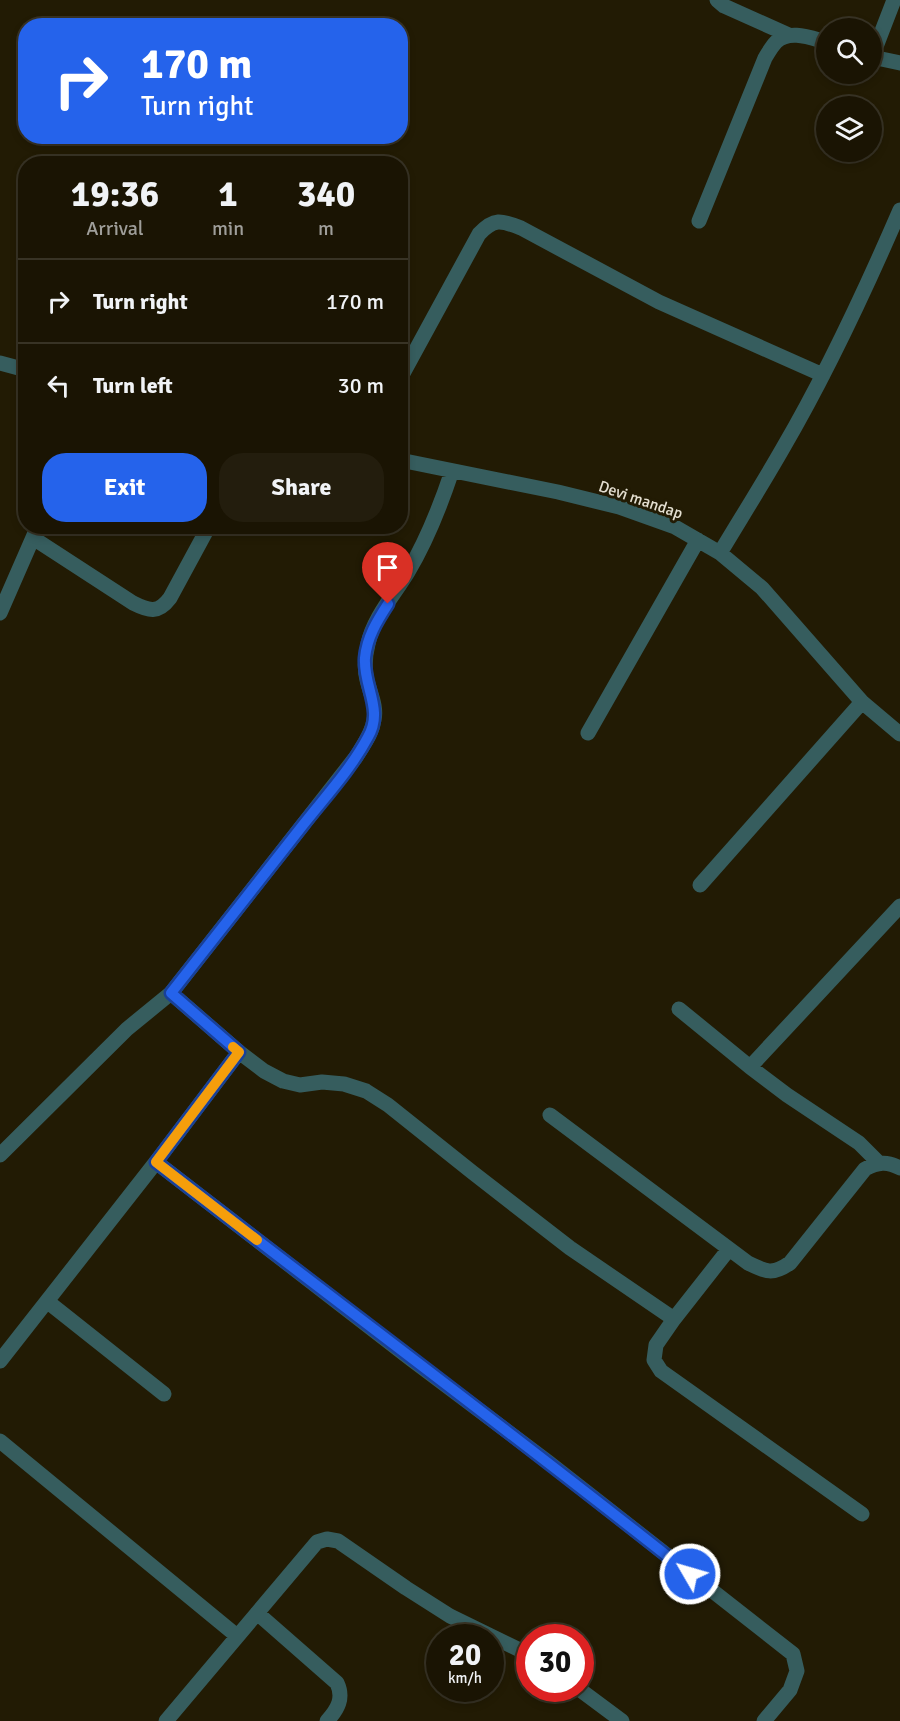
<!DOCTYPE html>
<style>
:root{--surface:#1a1403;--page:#231d0d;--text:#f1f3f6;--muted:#9f9e9a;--line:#383325;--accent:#2563eb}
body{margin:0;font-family:Signika,sans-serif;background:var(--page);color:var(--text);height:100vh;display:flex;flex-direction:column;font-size:22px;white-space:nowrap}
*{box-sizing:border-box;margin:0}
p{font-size:20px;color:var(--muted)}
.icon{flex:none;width:33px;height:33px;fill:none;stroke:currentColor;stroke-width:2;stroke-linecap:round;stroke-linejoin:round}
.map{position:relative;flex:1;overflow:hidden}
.panel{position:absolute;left:18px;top:156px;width:390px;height:378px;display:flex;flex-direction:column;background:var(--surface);border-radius:24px;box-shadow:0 3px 9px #0003,0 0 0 2px var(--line)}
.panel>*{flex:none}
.hud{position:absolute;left:18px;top:18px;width:390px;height:126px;border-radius:24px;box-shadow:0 3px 9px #0003,0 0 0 2px var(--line);background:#2563eb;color:#fff;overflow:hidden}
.buttons{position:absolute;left:816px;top:18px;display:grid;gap:12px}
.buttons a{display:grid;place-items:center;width:66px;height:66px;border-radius:50%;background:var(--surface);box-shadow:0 3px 9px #0003,0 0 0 2px var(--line);font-size:30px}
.speed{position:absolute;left:426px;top:1624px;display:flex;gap:12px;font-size:30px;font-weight:700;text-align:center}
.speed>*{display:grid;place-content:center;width:78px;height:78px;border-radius:50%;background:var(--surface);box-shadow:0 3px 9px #0003,0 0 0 2px var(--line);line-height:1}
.speed small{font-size:15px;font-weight:400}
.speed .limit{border:9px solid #d22;background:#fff;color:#111}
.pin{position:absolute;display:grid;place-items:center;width:51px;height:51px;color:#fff;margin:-62px -26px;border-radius:50% 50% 50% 0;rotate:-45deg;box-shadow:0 0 6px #0007}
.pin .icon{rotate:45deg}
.me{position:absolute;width:66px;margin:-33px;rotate:308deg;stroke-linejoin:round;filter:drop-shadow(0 0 4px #0008)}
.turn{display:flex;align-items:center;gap:21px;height:126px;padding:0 24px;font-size:27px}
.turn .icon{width:78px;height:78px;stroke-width:2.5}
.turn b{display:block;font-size:42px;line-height:51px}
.eta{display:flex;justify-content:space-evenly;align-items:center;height:102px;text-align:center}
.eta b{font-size:36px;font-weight:700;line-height:42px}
.primary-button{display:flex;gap:12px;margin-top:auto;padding:12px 24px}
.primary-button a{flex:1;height:69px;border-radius:24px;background:var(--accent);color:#fff;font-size:24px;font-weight:700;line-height:69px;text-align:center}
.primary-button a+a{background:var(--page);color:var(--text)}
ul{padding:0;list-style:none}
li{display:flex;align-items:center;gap:18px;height:84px;padding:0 24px;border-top:2px solid var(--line)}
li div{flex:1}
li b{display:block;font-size:22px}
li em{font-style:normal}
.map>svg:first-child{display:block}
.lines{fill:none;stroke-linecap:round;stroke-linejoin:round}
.minor{stroke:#365d5e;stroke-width:15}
.route-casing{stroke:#184099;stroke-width:15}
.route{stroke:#2563eb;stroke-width:10}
.slow{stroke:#f59e0b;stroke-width:10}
.labels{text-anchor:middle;stroke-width:6;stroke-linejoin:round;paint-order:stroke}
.street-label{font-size:16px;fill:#e4dfd1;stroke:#221b04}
</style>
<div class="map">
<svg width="900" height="1721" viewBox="0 0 900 1721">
<rect width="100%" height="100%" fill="#221b04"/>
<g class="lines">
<path class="minor" d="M717 0 724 6 789 35
M872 57 894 0
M872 57 900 63
M699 221 765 58C768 53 772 46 776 42 789 29 811 38 826 42
M0 363 26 370
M400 379 479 234C494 218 501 220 521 228L659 302 823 375
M400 460 558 492 619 507 675 527 720 553 762 588 862 702 900 734
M452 471C440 507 427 540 408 572 395 594 373 618 368 644 365 656 364 668 367 680 370 693 377 706 374 720 372 734 363 745 356 757L171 993 239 1052 264 1071 283 1081 300 1085 322 1082 344 1084 366 1091 388 1105 472 1172 570 1248 674 1319 656 1345 654 1360 661 1371 862 1514
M33 538 133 603C149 611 158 614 170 598L209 526
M720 553C741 518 763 483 783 448 828 371 865 291 900 210
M0 613 38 526
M588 733 698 540
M700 885 862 702
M679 1009 750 1067 787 1095 859 1143 878 1162
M239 1052 156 1162 411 1359 548 1462 793 1654 797 1671 790 1690 764 1721
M750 1067 900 906
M550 1115 748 1263C766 1272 773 1275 790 1263L865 1169C878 1162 887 1161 900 1168
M0 1155 127 1029 171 993
M48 1302 164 1394
M674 1319 729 1249
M0 1361 156 1162
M0 1441 237 1636
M257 1613 337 1683C344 1698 338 1709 327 1721
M579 1689 622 1721
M166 1721 317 1542 327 1539 338 1541 406 1588 450 1616 530 1655"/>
</g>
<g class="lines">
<defs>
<path id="route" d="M388 604C377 621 367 637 365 658 363 686 384 710 368 737 351 769 325 797 303 825 259 881 215 937 171 993L239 1052 156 1162C334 1300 514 1434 690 1574"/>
</defs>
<use href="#route" class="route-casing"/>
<use href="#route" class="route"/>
<path class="slow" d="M233 1047 239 1052 156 1162 257 1240"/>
</g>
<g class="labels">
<g class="street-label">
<text transform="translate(641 499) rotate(19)" y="6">Devi mandap</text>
</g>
</g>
</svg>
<div class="buttons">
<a><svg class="icon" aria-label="search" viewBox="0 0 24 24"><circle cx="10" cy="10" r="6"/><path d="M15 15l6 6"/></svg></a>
<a><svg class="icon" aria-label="layers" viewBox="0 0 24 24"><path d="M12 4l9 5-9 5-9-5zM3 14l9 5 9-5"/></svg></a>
</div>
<div class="speed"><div>20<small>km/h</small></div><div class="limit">30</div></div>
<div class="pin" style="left:388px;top:604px;background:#d93025"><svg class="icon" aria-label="arrive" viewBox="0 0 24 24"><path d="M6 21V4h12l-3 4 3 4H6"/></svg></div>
<svg class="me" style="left:690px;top:1574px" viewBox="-20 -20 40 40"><circle r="17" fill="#2563eb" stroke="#fff" stroke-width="3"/><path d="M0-11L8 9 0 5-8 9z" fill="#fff"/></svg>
<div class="hud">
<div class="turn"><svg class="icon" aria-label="right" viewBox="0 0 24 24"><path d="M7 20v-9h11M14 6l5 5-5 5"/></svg><div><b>170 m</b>Turn right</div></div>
</div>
<section class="panel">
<div class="eta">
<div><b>19:36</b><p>Arrival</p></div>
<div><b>1</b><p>min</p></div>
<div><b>340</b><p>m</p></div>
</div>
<ul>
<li><svg class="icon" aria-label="right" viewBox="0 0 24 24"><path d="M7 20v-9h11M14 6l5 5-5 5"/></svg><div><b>Turn right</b></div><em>170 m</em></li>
<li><svg class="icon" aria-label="left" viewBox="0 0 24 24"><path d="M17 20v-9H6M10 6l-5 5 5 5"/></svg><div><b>Turn left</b></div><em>30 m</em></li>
</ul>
<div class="primary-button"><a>Exit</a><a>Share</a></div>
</section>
</div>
